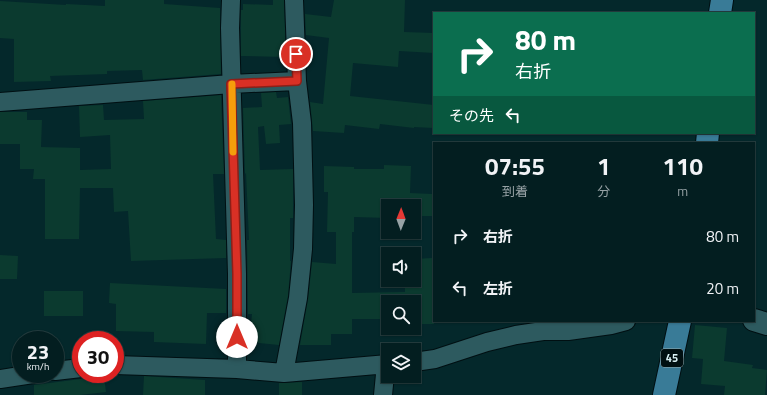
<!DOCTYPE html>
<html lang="ja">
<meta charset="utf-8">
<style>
:root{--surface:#031e20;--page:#112b2d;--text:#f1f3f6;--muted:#97a2a5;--line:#243c3e}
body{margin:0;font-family:"Titillium Web","Noto Sans JP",sans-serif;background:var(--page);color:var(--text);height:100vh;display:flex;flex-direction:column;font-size:15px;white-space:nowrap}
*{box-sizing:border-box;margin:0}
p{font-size:13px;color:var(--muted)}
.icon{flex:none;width:22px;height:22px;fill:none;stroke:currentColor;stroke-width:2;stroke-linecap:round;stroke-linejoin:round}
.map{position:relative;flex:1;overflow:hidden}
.drawer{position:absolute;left:433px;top:142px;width:322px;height:180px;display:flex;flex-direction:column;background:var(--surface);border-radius:0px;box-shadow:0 1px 3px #0004,0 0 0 1px var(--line)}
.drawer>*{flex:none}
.top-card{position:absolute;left:433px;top:12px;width:322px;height:122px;border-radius:0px;box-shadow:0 1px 3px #0004,0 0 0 1px var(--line);background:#0b6e4f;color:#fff;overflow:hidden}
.needle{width:26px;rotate:1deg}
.buttons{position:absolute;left:381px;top:199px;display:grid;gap:8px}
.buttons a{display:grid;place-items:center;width:40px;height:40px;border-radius:0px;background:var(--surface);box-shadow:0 1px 3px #0004,0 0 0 1px var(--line);font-size:20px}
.speed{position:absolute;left:12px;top:331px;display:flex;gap:8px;font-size:20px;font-weight:700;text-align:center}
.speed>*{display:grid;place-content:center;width:52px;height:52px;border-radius:50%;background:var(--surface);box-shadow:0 1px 3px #0004,0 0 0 1px var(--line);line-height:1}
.speed small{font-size:10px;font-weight:400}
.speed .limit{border:6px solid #d22;background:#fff;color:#111}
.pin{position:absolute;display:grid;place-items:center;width:34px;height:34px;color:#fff;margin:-17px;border:2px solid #fff;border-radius:50%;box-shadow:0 1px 4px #0007}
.me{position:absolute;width:44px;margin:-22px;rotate:0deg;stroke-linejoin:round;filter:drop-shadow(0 0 3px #0008)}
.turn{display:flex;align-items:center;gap:14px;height:84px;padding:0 16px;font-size:18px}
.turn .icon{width:52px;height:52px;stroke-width:2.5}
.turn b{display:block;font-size:28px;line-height:34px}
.then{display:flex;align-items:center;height:38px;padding:0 16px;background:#0003;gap:8px;font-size:15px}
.eta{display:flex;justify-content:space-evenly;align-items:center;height:68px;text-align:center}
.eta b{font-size:24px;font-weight:700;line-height:28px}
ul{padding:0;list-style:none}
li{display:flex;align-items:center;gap:12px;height:52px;padding:0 16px}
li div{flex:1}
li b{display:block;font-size:15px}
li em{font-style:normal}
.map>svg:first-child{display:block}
.building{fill:#0b3a2f}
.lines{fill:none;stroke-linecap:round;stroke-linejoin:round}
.minor-casing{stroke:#000f12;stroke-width:20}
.tertiary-casing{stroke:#000f12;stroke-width:24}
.primary-casing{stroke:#000f12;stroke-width:24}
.minor{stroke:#2d5a5f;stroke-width:18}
.tertiary{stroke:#2d5a5f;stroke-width:22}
.primary{stroke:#397b97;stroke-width:22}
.route-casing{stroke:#8d1f18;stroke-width:10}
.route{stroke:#d93025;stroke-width:7}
.slow{stroke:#f59e0b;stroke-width:7}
.labels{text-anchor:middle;stroke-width:4;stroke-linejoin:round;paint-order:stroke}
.shield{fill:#000f11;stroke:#99aeb1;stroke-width:1}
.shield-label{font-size:11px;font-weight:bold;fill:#daf2f5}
</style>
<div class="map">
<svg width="767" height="395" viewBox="0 0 767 395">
<rect width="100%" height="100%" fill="#04282b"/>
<path class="building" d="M105 0H164V4L220 8 221 74 143 80 142 70 107 71V74L50 76 51 81 14 82V39L0 38V1L66 5V4L105 6Z
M273 0H284L286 57 241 56V10H243V4L273 5Z
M334 0H405L404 32 434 33V53L399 51 398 67 353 63 350 96 434 105V128L414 127V128L380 124 379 129 345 125 344 133 313 131 310 102 323 104 329 38 306 35 305 14 331 17Z
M276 92 277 98 288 97 291 124 279 125 280 143 266 144 264 126 258 127 260 170 293 169V218H290V261H291L288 296 279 345 249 342 252 314H248L247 240H249L246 173 245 174 243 108 262 107 261 93Z
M221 95 224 174H213L216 239 226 240V258L131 261 128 211 114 212 113 188H80L79 239H45V179H33L34 169H20V144H0V112H27V120H42L41 147 80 148V170L111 169 110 135 80 137 79 106 103 105 104 120 144 119 143 101Z
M384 165 411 166 410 193 432 194V216H414V206H388V218L354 217V232H352V293L405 292V280H414V259L432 258 434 324H414V302H388V319H352V334H331V345H300L308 299 312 262 336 264V232H327L328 192H324V166L354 167V169H384Z
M0 255 18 256 17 279H0Z
M110 283 226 289V313H207L206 344 154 342V332L116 331V304L109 303Z
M44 291H83V316H44Z
M695 325 727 328 724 361 753 365 752 368 767 370 765 395H724L725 386 701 384 703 359 692 358Z
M104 376 106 392 80 395H34V385Z
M144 376 205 380V395H143Z
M302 382V395H279V383Z"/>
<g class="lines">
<defs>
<path id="minor" d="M231 0 230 28 237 274V369
M0 102 231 84 297 81
M414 362 435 359 487 342 516 335 543 331H568L611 325 626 321
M115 365 237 369 284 373 388 364
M55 371 81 368
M284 373 298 298 303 249 304 205 302 123 297 81 294 0
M0 379 33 374
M383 395 386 364"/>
<path id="tertiary" d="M754 320 767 324"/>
<path id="primary" d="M720 13 722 0
M707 143 708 133
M664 395 680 321"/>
</defs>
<use href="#minor" class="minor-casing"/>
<use href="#tertiary" class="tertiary-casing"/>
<use href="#primary" class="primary-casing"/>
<use href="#minor" class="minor"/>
<use href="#tertiary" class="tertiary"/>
<use href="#primary" class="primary"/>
</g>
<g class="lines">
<defs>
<path id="route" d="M237 337V274L231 84 297 81 296 54"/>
</defs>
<use href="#route" class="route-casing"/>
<use href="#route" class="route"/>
<path class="slow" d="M232 84 233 152"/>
</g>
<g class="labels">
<rect class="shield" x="661" y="349" width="22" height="18" rx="3"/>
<g class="shield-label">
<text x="672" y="362">45</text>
</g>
</g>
</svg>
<div class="buttons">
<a><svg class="needle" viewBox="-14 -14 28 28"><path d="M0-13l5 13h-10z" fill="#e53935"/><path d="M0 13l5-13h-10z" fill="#97a2a5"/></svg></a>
<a><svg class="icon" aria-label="sound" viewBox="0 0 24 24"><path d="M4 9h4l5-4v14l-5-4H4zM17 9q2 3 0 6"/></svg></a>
<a><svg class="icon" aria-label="search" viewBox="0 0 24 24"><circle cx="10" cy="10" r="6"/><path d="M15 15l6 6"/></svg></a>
<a><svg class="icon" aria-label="layers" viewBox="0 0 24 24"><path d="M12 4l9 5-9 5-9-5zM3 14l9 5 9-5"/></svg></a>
</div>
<div class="speed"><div>23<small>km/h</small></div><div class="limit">30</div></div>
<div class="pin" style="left:296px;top:54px;background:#d93025"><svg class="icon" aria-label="arrive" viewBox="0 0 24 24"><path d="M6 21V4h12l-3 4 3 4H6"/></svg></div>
<svg class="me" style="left:237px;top:337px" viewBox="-20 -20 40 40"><circle r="19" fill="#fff"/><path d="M0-13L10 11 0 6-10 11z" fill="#d93025"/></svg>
<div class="top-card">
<div class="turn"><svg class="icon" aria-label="right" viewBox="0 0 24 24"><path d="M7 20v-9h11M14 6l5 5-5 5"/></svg><div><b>80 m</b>右折</div></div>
<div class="then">その先<svg class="icon" aria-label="left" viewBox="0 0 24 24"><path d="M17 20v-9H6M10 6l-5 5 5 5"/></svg></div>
</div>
<section class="drawer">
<div class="eta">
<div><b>07:55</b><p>到着</p></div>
<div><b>1</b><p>分</p></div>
<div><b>110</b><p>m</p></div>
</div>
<ul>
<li><svg class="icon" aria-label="right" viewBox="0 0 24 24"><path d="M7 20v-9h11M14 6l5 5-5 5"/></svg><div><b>右折</b></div><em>80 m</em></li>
<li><svg class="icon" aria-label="left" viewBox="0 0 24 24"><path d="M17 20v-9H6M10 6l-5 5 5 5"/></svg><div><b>左折</b></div><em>20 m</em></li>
</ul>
</section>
</div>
